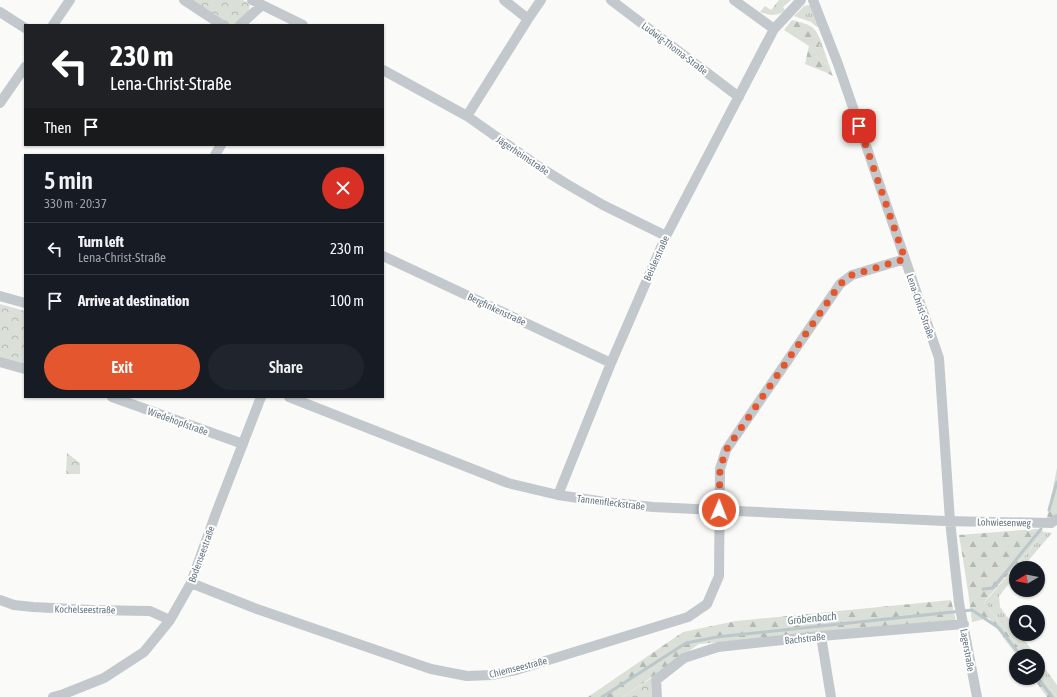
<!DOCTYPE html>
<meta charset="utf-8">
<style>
:root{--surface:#171b24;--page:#20242c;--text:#f1f3f6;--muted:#9ea1a6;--line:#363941;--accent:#e4572e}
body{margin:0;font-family:"Asap Condensed",sans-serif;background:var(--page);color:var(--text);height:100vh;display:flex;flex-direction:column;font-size:15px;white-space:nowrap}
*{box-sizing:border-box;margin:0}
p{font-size:13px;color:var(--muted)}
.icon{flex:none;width:22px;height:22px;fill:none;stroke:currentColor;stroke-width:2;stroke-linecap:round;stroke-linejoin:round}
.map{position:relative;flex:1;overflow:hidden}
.sheet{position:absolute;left:24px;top:154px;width:360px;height:244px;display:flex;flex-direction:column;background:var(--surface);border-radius:0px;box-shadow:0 1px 3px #0004}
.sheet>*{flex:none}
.banner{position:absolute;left:24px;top:24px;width:360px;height:122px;border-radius:0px;box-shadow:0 1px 3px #0004;background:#202124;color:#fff;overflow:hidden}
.needle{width:26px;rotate:260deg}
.tools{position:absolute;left:1009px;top:561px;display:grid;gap:8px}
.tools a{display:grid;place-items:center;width:36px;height:36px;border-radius:50%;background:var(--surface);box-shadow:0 1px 3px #0004;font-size:20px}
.pin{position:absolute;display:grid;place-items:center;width:34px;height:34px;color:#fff;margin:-17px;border-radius:8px;box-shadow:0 2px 6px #0006}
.me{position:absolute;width:44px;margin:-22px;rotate:1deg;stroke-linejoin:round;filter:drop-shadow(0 0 3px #0008)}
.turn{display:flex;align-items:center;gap:14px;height:84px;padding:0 20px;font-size:18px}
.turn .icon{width:52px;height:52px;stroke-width:2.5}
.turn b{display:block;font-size:28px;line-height:34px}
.then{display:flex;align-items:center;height:38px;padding:0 20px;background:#0003;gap:8px;font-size:15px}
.round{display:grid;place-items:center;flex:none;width:42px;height:42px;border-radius:21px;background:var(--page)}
.overview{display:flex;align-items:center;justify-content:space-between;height:68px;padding:0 20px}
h1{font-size:24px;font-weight:600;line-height:30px}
.cta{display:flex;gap:8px;margin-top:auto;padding:8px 20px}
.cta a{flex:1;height:46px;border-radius:24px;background:var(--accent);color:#fff;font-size:16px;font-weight:600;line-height:46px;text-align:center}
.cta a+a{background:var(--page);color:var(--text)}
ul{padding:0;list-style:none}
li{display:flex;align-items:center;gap:12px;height:52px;padding:0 20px;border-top:1px solid var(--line)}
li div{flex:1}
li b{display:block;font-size:15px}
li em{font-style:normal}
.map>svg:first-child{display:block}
.grass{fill:url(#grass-tufts)}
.forest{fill:url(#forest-firs)}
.park{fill:url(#park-crowns)}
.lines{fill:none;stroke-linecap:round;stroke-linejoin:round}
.stream{stroke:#bbc7cb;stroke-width:3}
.minor{stroke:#c3c8cc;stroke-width:10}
.route{stroke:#e4572e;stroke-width:7;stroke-dasharray:0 12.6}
.labels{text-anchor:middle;stroke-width:4;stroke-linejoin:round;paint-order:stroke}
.street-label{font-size:10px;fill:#657683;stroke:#fff}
.water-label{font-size:11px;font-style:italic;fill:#60757c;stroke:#fff}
</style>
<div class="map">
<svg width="1057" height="697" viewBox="0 0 1057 697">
<defs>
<pattern id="grass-tufts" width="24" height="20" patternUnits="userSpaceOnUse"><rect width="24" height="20" fill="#dadfd7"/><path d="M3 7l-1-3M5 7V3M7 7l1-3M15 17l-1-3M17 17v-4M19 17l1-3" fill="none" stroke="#b4b9b4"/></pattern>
<pattern id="forest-firs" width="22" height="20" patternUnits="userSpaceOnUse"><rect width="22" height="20" fill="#dadfd7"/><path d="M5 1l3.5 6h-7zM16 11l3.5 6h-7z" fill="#b4b9b4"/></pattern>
<pattern id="park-crowns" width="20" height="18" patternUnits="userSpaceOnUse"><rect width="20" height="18" fill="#dadfd7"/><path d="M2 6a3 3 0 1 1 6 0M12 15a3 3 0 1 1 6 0" fill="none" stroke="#b4b9b4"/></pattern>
</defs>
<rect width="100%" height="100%" fill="#fafaf8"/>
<path class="grass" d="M779 0H791L783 7 785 10C778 17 769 15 760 12L765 6 771 10Z
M808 5 813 6 821 25 817 27 811 22 794 16 804 6Z
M821 41 829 65 814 56V48L818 47Z
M1045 532 1052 533 1022 568H1016V575L999 596 1000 607 1016 629V634H1020L1036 656H1025L984 602 991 595Z
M1038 659 1057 685V697L1038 672Z"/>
<path class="forest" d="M792 20C809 25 814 24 821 41L818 47 814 48V56L829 65 833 76 825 72 805 64 809 46 784 30Z
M1057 468V514L1054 519 1047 518Z
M1037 529 1045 532 984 602 1025 656H1017L989 618 972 622 968 591 959 535Z
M951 600 956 621 699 644 623 697H588L683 632 736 621Z
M1038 672 1057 697H1047L1033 678H1038Z"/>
<path class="park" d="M184 0H243L250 3 249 11 236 24 225 25Z
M0 304 25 311V366L0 359Z
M67 453 80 463V474H66Z
M651 678 652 697H623Z"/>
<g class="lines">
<path class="stream" d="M1049 510 1057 482
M983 589 993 588 1041 529
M1038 678 1052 697
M602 697 686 643 717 637 972 610 999 628 1021 656"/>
<path class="minor" d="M184 0 222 25
M252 0 303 25
M504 0 528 19
M611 0 739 97
M734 0 774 29
M813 0 838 64 939 358 950 521 959 603 977 697
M0 12 25 28
M53 25 70 0
M240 25 262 5
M383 70 467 116 538 166 565 183 603 205 666 236
M0 103 25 67
M467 116 528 19 541 0
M215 155 221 145
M383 256 611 363
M0 296 25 303
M0 362 25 369
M112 397 243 444
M289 397 508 483 558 495 605 502 653 507 944 521 1051 523 1057 519
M558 495 611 363 666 236 774 29 801 0
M191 583 257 609 431 669 467 676 492 675 516 670 688 617 707 604 719 576 720 469 726 450 840 284 852 275 905 259
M0 600 14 605 33 607 92 610 150 611 170 620
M821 636 831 697
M53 697 64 694 104 678 144 652 170 620 191 583 216 513 261 397
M657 697 656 680 684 658 718 647 821 636 964 624"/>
</g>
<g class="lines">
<path class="route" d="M719 510 720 469 726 450 840 284 852 275 905 259 859 126"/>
</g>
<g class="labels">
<g class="street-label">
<text transform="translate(675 48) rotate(37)" y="4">Ludwig-Thoma-Straße</text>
<text transform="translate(523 155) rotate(34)" y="4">Jägerheimstraße</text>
<text transform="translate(656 258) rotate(-66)" y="4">Beislerstraße</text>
<text transform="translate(921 306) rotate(71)" y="4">Lena-Christ-Straße</text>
<text transform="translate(497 309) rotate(25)" y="4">Bergfinkenstraße</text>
<text transform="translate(178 421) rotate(20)" y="4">Wiedehopfstraße</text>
<text transform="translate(611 502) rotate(7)" y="4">Tannenfleckstraße</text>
<text transform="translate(1004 522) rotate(1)" y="4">Lohwiesenweg</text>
<text transform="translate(201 554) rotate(-70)" y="4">Bodenseestraße</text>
<text transform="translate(85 609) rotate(1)" y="4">Kochelseestraße</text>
<text transform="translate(805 638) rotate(-6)" y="4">Bachstraße</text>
<text transform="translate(968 650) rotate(80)" y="4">Lagerstraße</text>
<text transform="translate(518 667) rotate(-14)" y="4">Chiemseestraße</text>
</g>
<g class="water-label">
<text transform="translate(812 618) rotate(-6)" y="4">Gröbenbach</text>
</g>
</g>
</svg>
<div class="tools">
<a><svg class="needle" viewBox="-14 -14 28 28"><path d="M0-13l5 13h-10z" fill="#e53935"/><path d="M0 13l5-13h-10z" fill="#9ea1a6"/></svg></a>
<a><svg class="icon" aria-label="search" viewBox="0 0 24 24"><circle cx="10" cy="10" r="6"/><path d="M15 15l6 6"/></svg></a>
<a><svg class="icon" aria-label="layers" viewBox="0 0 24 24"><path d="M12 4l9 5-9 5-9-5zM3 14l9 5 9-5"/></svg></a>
</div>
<div class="pin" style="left:859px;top:126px;background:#d93025"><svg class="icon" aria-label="arrive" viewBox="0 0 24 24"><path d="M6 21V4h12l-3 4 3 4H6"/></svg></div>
<svg class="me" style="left:719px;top:510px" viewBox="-20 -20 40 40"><circle r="17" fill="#e4572e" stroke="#fff" stroke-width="3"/><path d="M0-11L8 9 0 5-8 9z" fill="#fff"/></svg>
<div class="banner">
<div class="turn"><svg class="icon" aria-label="left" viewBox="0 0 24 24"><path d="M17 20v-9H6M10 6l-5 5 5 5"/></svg><div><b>230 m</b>Lena-Christ-Straße</div></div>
<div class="then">Then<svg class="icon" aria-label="arrive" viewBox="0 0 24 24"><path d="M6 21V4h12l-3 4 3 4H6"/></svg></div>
</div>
<section class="sheet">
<div class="overview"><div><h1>5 min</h1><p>330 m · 20:37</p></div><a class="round" style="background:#d93025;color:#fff"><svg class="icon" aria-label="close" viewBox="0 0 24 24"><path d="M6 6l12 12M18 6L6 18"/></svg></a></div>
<ul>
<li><svg class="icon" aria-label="left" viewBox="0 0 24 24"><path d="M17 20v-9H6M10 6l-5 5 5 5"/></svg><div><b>Turn left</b><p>Lena-Christ-Straße</p></div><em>230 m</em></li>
<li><svg class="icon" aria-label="arrive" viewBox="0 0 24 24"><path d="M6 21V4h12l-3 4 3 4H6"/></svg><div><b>Arrive at destination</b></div><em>100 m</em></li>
</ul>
<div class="cta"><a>Exit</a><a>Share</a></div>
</section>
</div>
